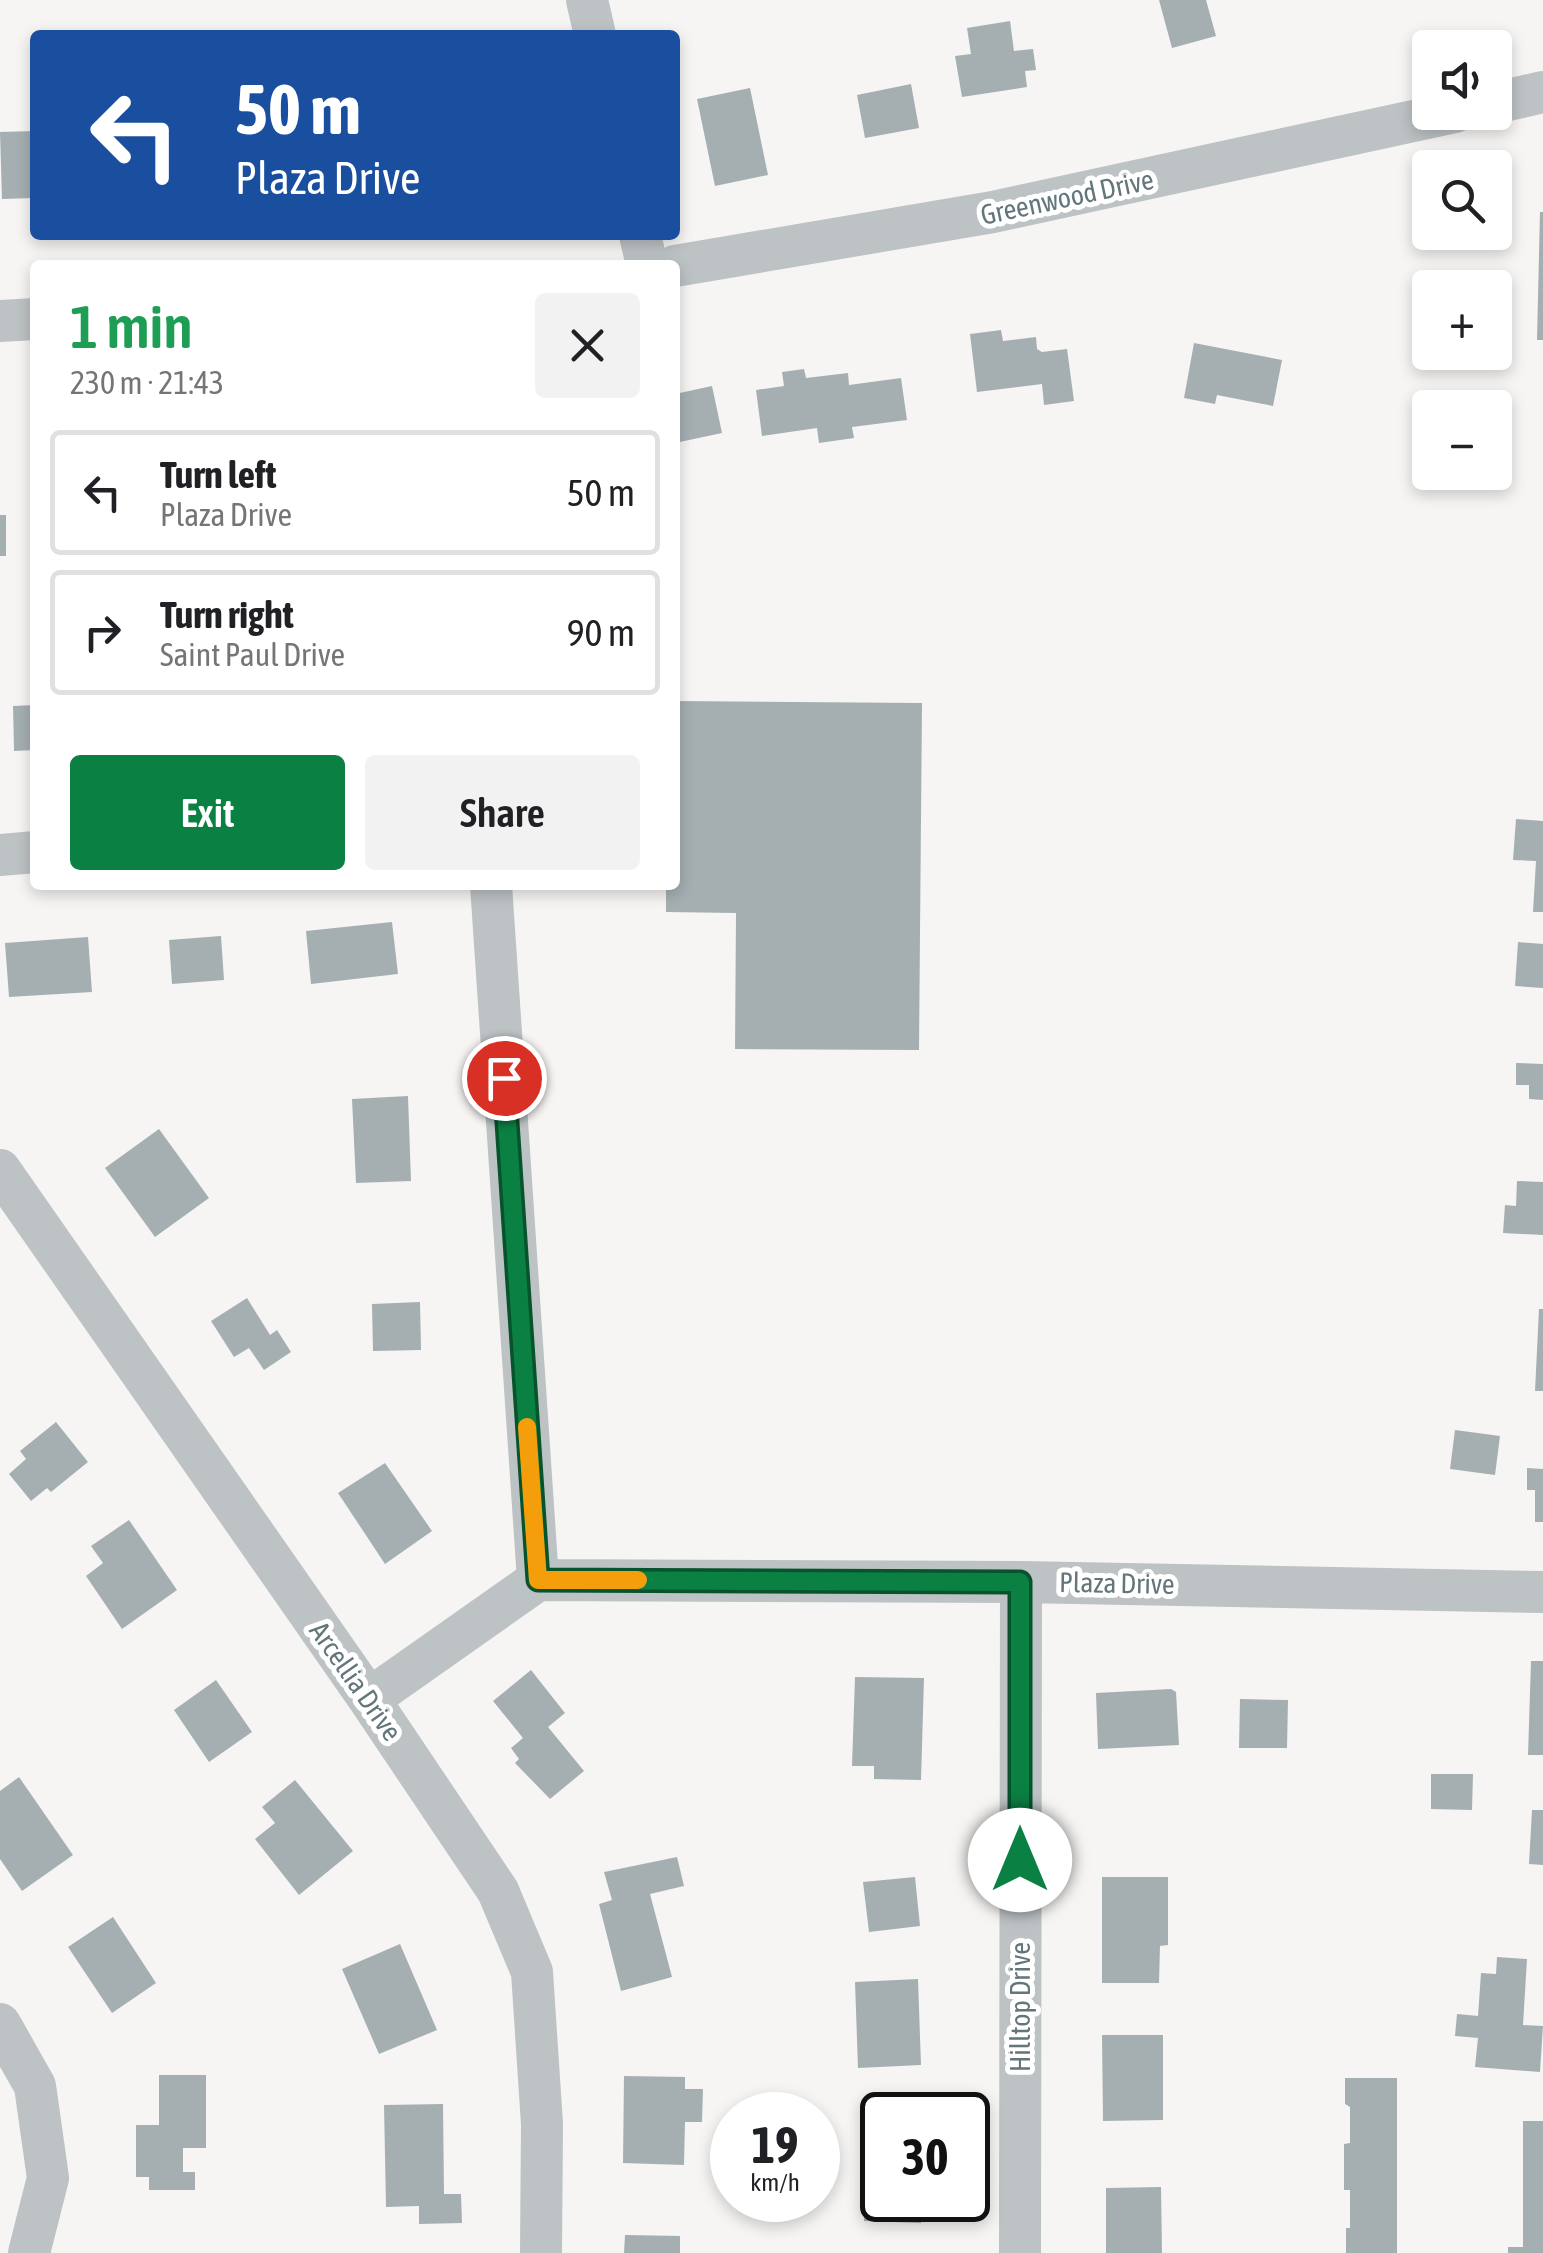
<!DOCTYPE html>
<meta charset="utf-8">
<style>
:root{--surface:#fff;--page:#f2f2f2;--text:#202124;--muted:#757577;--line:#e0e0e0;--accent:#0b8043}
body{margin:0;font-family:"Asap Condensed",sans-serif;background:var(--page);color:var(--text);height:100vh;display:flex;flex-direction:column;font-size:38px;white-space:nowrap}
*{box-sizing:border-box;margin:0}
p{font-size:32px;color:var(--muted)}
.icon{flex:none;width:55px;height:55px;fill:none;stroke:currentColor;stroke-width:2;stroke-linecap:round;stroke-linejoin:round}
.map{position:relative;flex:1;overflow:hidden}
.sheet{position:absolute;left:30px;top:260px;width:650px;height:630px;display:flex;flex-direction:column;background:var(--surface);border-radius:10px;box-shadow:0 5px 15px #0003}
.sheet>*{flex:none}
.hud{position:absolute;left:30px;top:30px;width:650px;height:210px;border-radius:10px;box-shadow:0 5px 15px #0003;background:#1a4fa0;color:#fff;overflow:hidden}
.controls{position:absolute;left:1412px;top:30px;display:grid;gap:20px}
.controls a{display:grid;place-items:center;width:100px;height:100px;border-radius:10px;background:var(--surface);box-shadow:0 5px 15px #0003;font-size:50px}
.speed{position:absolute;left:710px;top:2092px;display:flex;gap:20px;font-size:50px;font-weight:700;text-align:center}
.speed>*{display:grid;place-content:center;width:130px;height:130px;border-radius:50%;background:var(--surface);box-shadow:0 5px 15px #0003;line-height:1}
.speed small{font-size:25px;font-weight:400}
.speed .limit{border:5px solid #111;border-radius:15px;background:#fff;color:#111}
.pin{position:absolute;display:grid;place-items:center;width:85px;height:85px;color:#fff;margin:-42px;border:5px solid #fff;border-radius:50%;box-shadow:0 2px 10px #0007}
.me{position:absolute;width:110px;margin:-55px;rotate:0deg;stroke-linejoin:round;filter:drop-shadow(0 0 8px #0008)}
.turn{display:flex;align-items:center;gap:35px;height:210px;padding:0 40px;font-size:45px}
.turn .icon{width:130px;height:130px;stroke-width:2.5}
.turn b{display:block;font-size:70px;line-height:85px}
.round{display:grid;place-items:center;flex:none;width:105px;height:105px;border-radius:10px;background:var(--page)}
.head{display:flex;align-items:center;justify-content:space-between;height:170px;padding:0 40px}
h1{font-size:60px;font-weight:600;line-height:75px;color:#1e9e55}
.action{display:flex;gap:20px;margin-top:auto;padding:20px 40px}
.action a{flex:1;height:115px;border-radius:10px;background:var(--accent);color:#fff;font-size:40px;font-weight:600;line-height:115px;text-align:center}
.action a+a{background:var(--page);color:var(--text)}
ul{padding:0;list-style:none}
li{display:flex;align-items:center;gap:30px;height:125px;margin:0 20px 15px;padding:0 20px;border:5px solid var(--line);border-radius:10px}
li div{flex:1}
li b{display:block;font-size:38px}
li em{font-style:normal}
.map>svg:first-child{display:block}
.building{fill:#a5afb2}
.lines{fill:none;stroke-linecap:round;stroke-linejoin:round}
.minor{stroke:#bdc2c4;stroke-width:42}
.route-casing{stroke:#07532c;stroke-width:25}
.route{stroke:#0b8043;stroke-width:18}
.slow{stroke:#f59e0b;stroke-width:18}
.labels{text-anchor:middle;stroke-width:10;stroke-linejoin:round;paint-order:stroke}
.street-label{font-size:28px;fill:#63767c;stroke:#fff}
</style>
<div class="map">
<svg width="1543" height="2253" viewBox="0 0 1543 2253">
<rect width="100%" height="100%" fill="#f6f5f3"/>
<path class="building" d="M1159 0H1206L1216 36 1172 48Z
M1010 21 1014 51 1033 49 1036 70 1025 71 1027 87 962 97 955 56 971 54 967 28Z
M911 84 919 128 865 138 857 95Z
M750 88 768 175 715 186 697 99Z
M35 131V198L2 199 0 132Z
M1540 212H1543V340H1537Z
M1001 330 1003 341 1036 337 1037 349 1042 352 1067 349 1074 401 1044 405 1042 384 977 392 970 334Z
M1194 343 1282 360 1273 406 1217 395 1215 404 1184 398Z
M804 369 806 378 848 373 849 385 901 378 907 420 852 427 854 438 819 443 817 428 762 436 756 390 784 386 782 372Z
M712 386 722 433 675 443V394Z
M0 515H6V556H0Z
M675 701 922 703 919 1050 735 1049 736 913 666 912V885H675Z
M35 705V750L14 751 13 706Z
M1516 819 1543 821V912H1533L1536 861 1513 860Z
M392 922 398 974 311 984 306 931Z
M221 936 224 980 172 984 169 940Z
M88 937 92 992 9 997 5 943Z
M1518 942 1543 944V988L1515 986Z
M1516 1063 1543 1064V1100L1529 1099V1085H1516Z
M408 1096 411 1181 356 1183 352 1099Z
M159 1129 209 1198 155 1237 105 1168Z
M1517 1181 1543 1182V1235L1503 1233 1505 1205 1516 1206Z
M247 1298 270 1335 277 1330 291 1352 264 1370 249 1348 234 1357 211 1321Z
M420 1302 421 1350 373 1351 372 1304Z
M1539 1309H1543V1391H1535Z
M56 1422 88 1462 51 1492 47 1488 31 1501 9 1474 26 1459 20 1451Z
M1455 1430 1500 1436 1495 1475 1450 1469Z
M385 1463 432 1531 385 1564 338 1493Z
M1527 1468 1543 1469V1522H1535V1490H1527Z
M129 1520 177 1590 122 1629 86 1576 103 1563 91 1546Z
M1531 1661H1543V1755H1528Z
M531 1670 565 1713 548 1727 584 1771 550 1799 515 1763 519 1759 511 1748 523 1738 493 1701Z
M855 1677 924 1678 921 1780 874 1779V1766H852Z
M216 1680 252 1732 209 1762 174 1710Z
M1171 1689 1176 1692 1179 1745 1098 1749 1096 1693Z
M1240 1699 1288 1700 1287 1748H1239Z
M1431 1774H1473L1472 1810 1431 1809Z
M19 1777 73 1855 22 1891 0 1859V1791Z
M295 1780 353 1851 299 1895 255 1839 275 1823 262 1807Z
M1532 1810H1543V1865L1529 1864Z
M677 1857 684 1886 650 1894 672 1977 621 1991 599 1904 612 1900 604 1872Z
M915 1877 920 1926 869 1932 863 1882Z
M1102 1877H1168V1945L1160 1946 1159 1983H1102Z
M113 1917 156 1983 112 2013 68 1947Z
M400 1944 437 2030 379 2054 342 1969Z
M1497 1957 1527 1959 1523 2025 1543 2026 1540 2072 1475 2067 1478 2038 1455 2036 1457 2014 1478 2016 1481 1973 1496 1974Z
M918 1979 921 2065 858 2068 855 1982Z
M1102 2035H1163V2120L1103 2121Z
M159 2075H206V2148H183V2172H195V2190H149V2177H136V2125H159Z
M624 2076 685 2077V2089H703L702 2122H685L684 2165 623 2163Z
M1345 2078H1397V2253H1346V2228H1350V2190H1344V2144L1350 2143V2107L1345 2104Z
M443 2104 444 2194H461L462 2223 419 2224V2206L386 2207 384 2105Z
M1523 2121H1543V2253H1508V2247H1523Z
M865 2132H882V2200H921V2223L864 2221Z
M1161 2187 1162 2253H1106V2188Z
M625 2235 680 2236V2253H624Z"/>
<g class="lines">
<path class="minor" d="M587 0 595 35
M1495 103 1543 92
M640 235 647 265
M675 266 993 212 1455 112
M0 321 35 319
M0 855 35 852
M491 885 538 1580
M0 1170 369 1699 498 1891 532 1972 542 2124 541 2253
M369 1699 538 1580 1021 1582 1543 1592
M0 2024 35 2086 48 2178 29 2253
M1020 2253 1021 1582"/>
</g>
<g class="lines">
<defs>
<path id="route" d="M504 1078 538 1580 1020 1582V1860"/>
</defs>
<use href="#route" class="route-casing"/>
<use href="#route" class="route"/>
<path class="slow" d="M527 1427 538 1580H638"/>
</g>
<g class="labels">
<g class="street-label">
<text transform="translate(1067 197) rotate(-12)" y="10">Greenwood Drive</text>
<text transform="translate(1117 1583) rotate(1)" y="10">Plaza Drive</text>
<text transform="translate(356 1681) rotate(55)" y="10">Arcellia Drive</text>
<text transform="translate(1020 2007) rotate(-90)" y="10">Hilltop Drive</text>
</g>
</g>
</svg>
<div class="controls">
<a><svg class="icon" aria-label="sound" viewBox="0 0 24 24"><path d="M4 9h4l5-4v14l-5-4H4zM17 9q2 3 0 6"/></svg></a>
<a><svg class="icon" aria-label="search" viewBox="0 0 24 24"><circle cx="10" cy="10" r="6"/><path d="M15 15l6 6"/></svg></a>
<a>+</a>
<a>−</a>
</div>
<div class="speed"><div>19<small>km/h</small></div><div class="limit">30</div></div>
<div class="pin" style="left:504px;top:1078px;background:#d93025"><svg class="icon" aria-label="arrive" viewBox="0 0 24 24"><path d="M6 21V4h12l-3 4 3 4H6"/></svg></div>
<svg class="me" style="left:1020px;top:1860px" viewBox="-20 -20 40 40"><circle r="19" fill="#fff"/><path d="M0-13L10 11 0 6-10 11z" fill="#0b8043"/></svg>
<div class="hud">
<div class="turn"><svg class="icon" aria-label="left" viewBox="0 0 24 24"><path d="M17 20v-9H6M10 6l-5 5 5 5"/></svg><div><b>50 m</b>Plaza Drive</div></div>
</div>
<section class="sheet">
<div class="head"><div><h1>1 min</h1><p>230 m · 21:43</p></div><a class="round"><svg class="icon" aria-label="close" viewBox="0 0 24 24"><path d="M6 6l12 12M18 6L6 18"/></svg></a></div>
<ul>
<li><svg class="icon" aria-label="left" viewBox="0 0 24 24"><path d="M17 20v-9H6M10 6l-5 5 5 5"/></svg><div><b>Turn left</b><p>Plaza Drive</p></div><em>50 m</em></li>
<li><svg class="icon" aria-label="right" viewBox="0 0 24 24"><path d="M7 20v-9h11M14 6l5 5-5 5"/></svg><div><b>Turn right</b><p>Saint Paul Drive</p></div><em>90 m</em></li>
</ul>
<div class="action"><a>Exit</a><a>Share</a></div>
</section>
</div>
